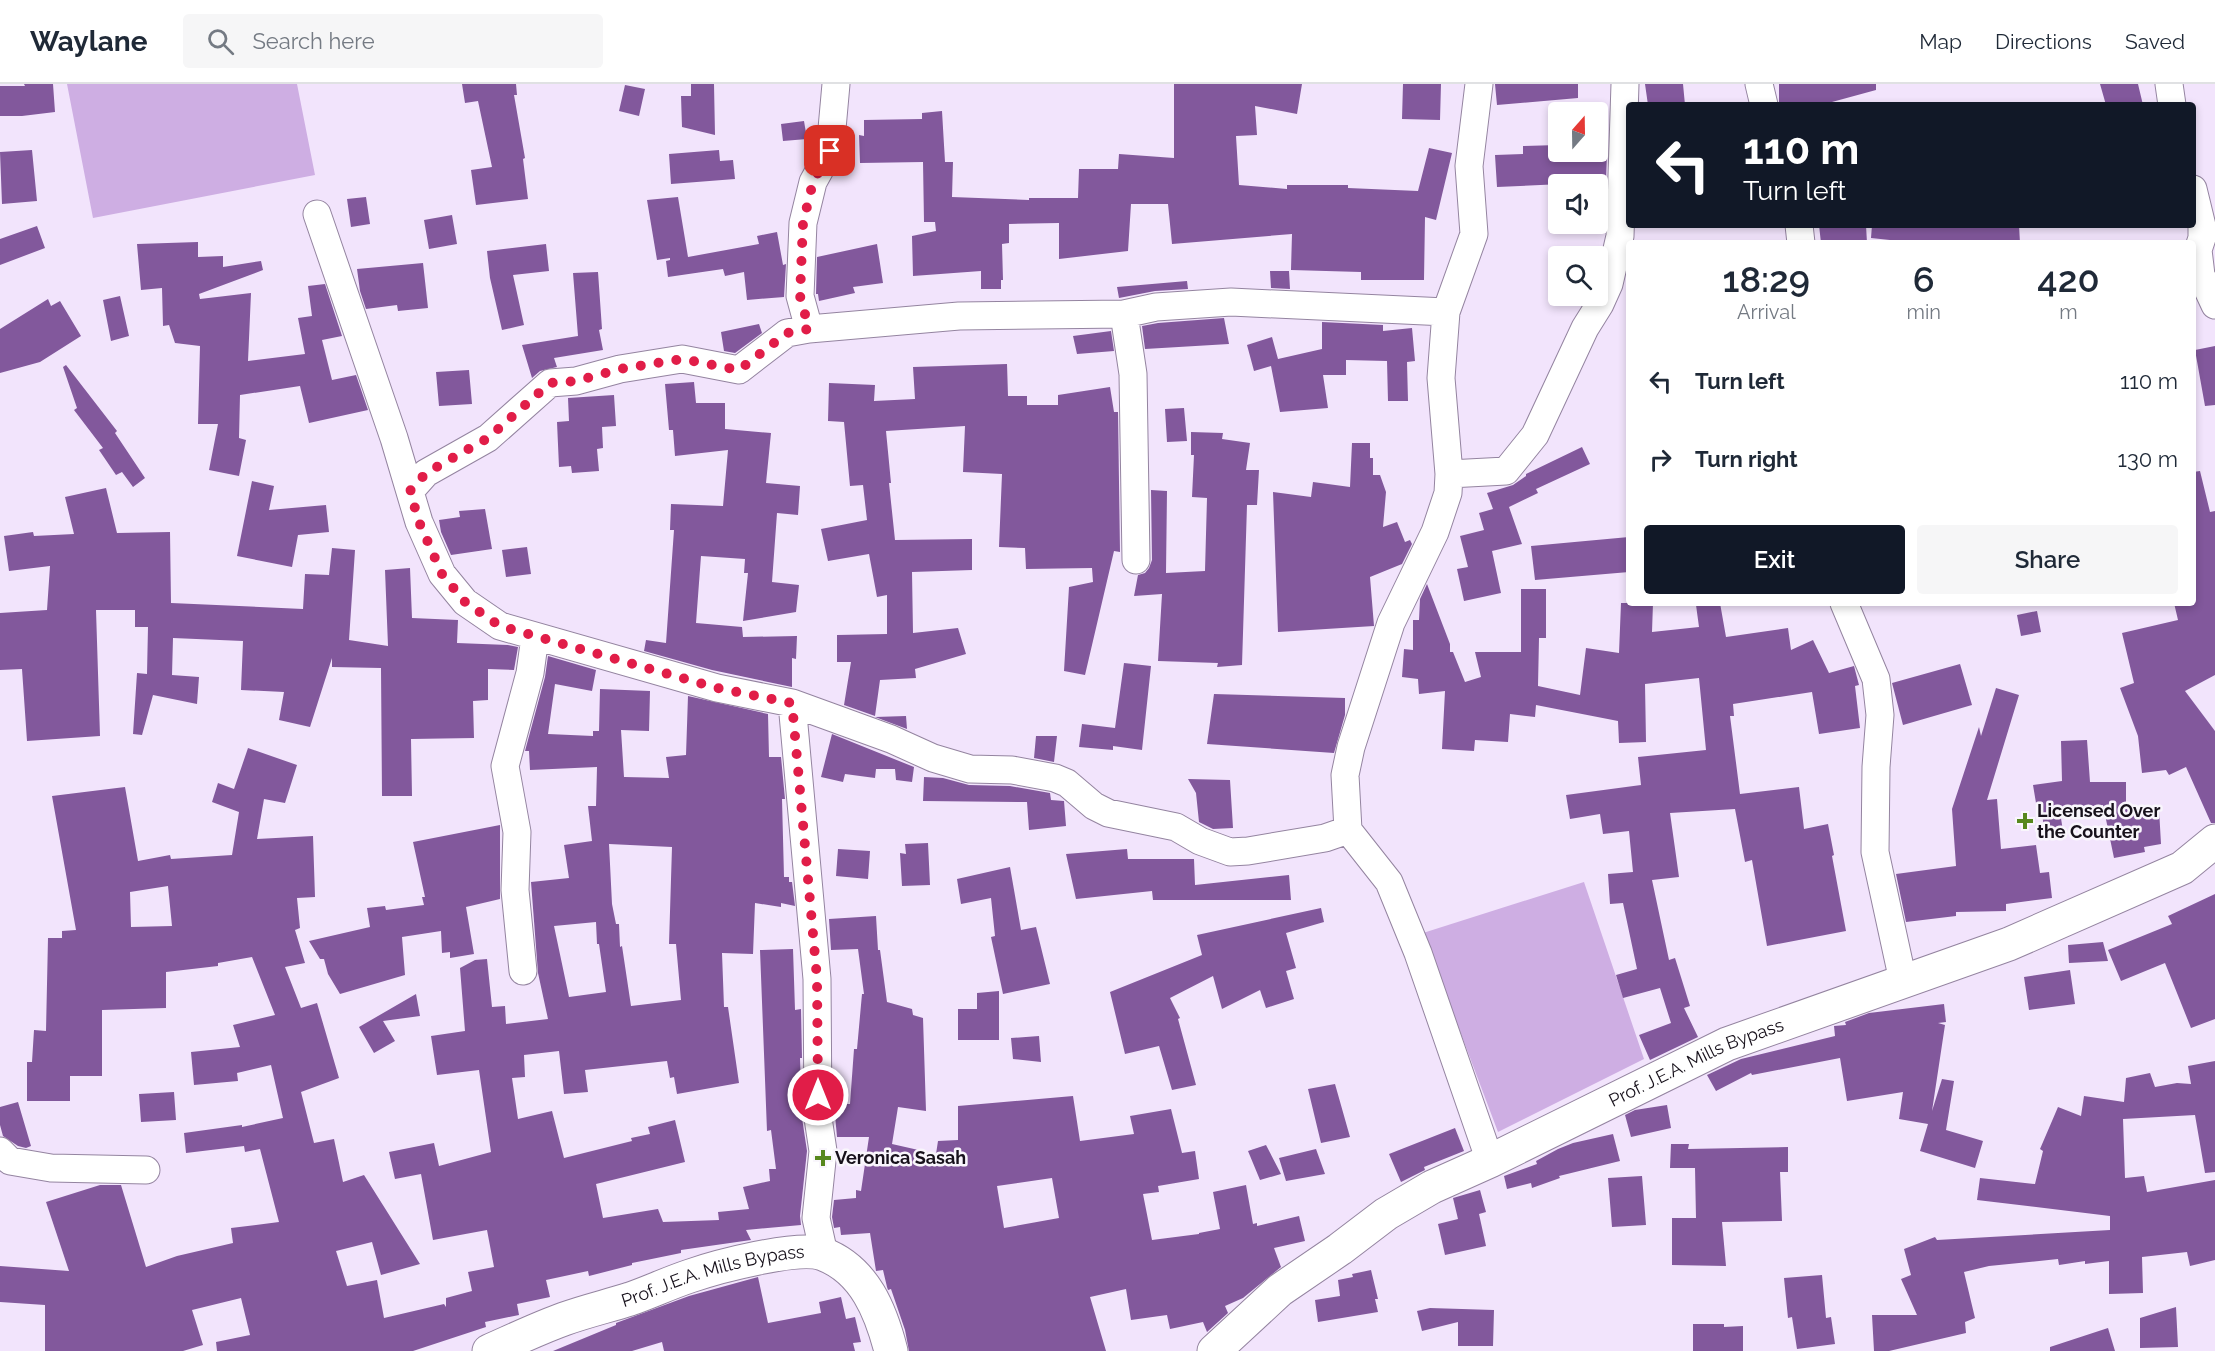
<!DOCTYPE html>
<style>
:root{--surface:#fff;--page:#f6f6f7;--text:#1f2937;--muted:#747a83;--line:#e0e1e3;--accent:#111827}
body{margin:0;font-family:Raleway,sans-serif;background:var(--page);color:var(--text);height:100vh;display:flex;flex-direction:column;font-size:22px;white-space:nowrap}
*{box-sizing:border-box;margin:0}
p{font-size:20px;color:var(--muted)}
.icon{flex:none;width:33px;height:33px;fill:none;stroke:currentColor;stroke-width:2;stroke-linecap:round;stroke-linejoin:round}
.map{position:relative;flex:1;overflow:hidden}
.panel{position:absolute;left:1626px;top:156px;width:570px;height:366px;display:flex;flex-direction:column;background:var(--surface);border-radius:6px;box-shadow:0 3px 9px #0003}
.panel>*{flex:none}
.banner{position:absolute;left:1626px;top:18px;width:570px;height:126px;border-radius:6px;box-shadow:0 3px 9px #0003;background:#111827;color:#fff;overflow:hidden}
.needle{width:39px;rotate:20deg}
.tools{position:absolute;left:1548px;top:18px;display:grid;gap:12px}
.tools a{display:grid;place-items:center;width:60px;height:60px;border-radius:6px;background:var(--surface);box-shadow:0 3px 9px #0003;font-size:30px}
.pin{position:absolute;display:grid;place-items:center;width:51px;height:51px;color:#fff;margin:-26px;border-radius:12px;box-shadow:0 3px 9px #0006}
.me{position:absolute;width:66px;margin:-33px;rotate:0deg;stroke-linejoin:round;filter:drop-shadow(0 0 4px #0008)}
.turn{display:flex;align-items:center;gap:21px;height:126px;padding:0 18px;font-size:27px}
.turn .icon{width:78px;height:78px;stroke-width:2.5}
.turn b{display:block;font-size:42px;line-height:51px}
.eta{display:flex;justify-content:space-evenly;align-items:center;height:102px;text-align:center}
.eta b{font-size:36px;font-weight:600;line-height:42px}
.action{display:flex;gap:12px;margin-top:auto;padding:12px 18px}
.action a{flex:1;height:69px;border-radius:6px;background:var(--accent);color:#fff;font-size:24px;font-weight:600;line-height:69px;text-align:center}
.action a+a{background:var(--page);color:var(--text)}
ul{padding:0;list-style:none}
li{display:flex;align-items:center;gap:18px;height:78px;padding:0 18px}
li div{flex:1}
li b{display:block;font-size:22px}
li em{font-style:normal}
header{display:flex;align-items:center;gap:36px;box-sizing:border-box;height:84px;padding:0 30px;background:var(--surface);border-bottom:2px solid var(--line)}
header strong{font-size:28px}
nav{display:flex;gap:33px;margin-inline-start:auto;font-size:21px}
.search{width:420px;height:54px;background:var(--page);display:flex;align-items:center;gap:15px;box-sizing:border-box;padding:0 21px;border-radius:6px;color:var(--muted);font-size:22px}
.map>svg:first-child{display:block}
.green{fill:#ceaee3}
.building{fill:#82589c;fill-rule:evenodd}
.lines{fill:none;stroke-linecap:round;stroke-linejoin:round}
.minor-casing{stroke:#9484a0;stroke-width:29}
.tertiary-casing{stroke:#9484a0;stroke-width:35}
.minor{stroke:#fff;stroke-width:27}
.tertiary{stroke:#fff;stroke-width:33}
.route{stroke:#e11d48;stroke-width:10;stroke-dasharray:0 18}
.poi-dot{fill:#57881d;stroke:#f9f6fc;stroke-width:2}
.labels{text-anchor:middle;stroke-width:5;stroke-linejoin:round;paint-order:stroke}
.poi-label{font-size:18px;font-weight:bold;fill:#17111b;stroke:#f9f6fc;text-anchor:start}
.street-label{font-size:18px;fill:#17111b;stroke:#f9f6fc}
</style>
<header>
<strong>Waylane</strong>
<div class="search"><svg class="icon" aria-label="search" viewBox="0 0 24 24"><circle cx="10" cy="10" r="6"/><path d="M15 15l6 6"/></svg>Search here</div>
<nav><a>Map</a><a>Directions</a><a>Saved</a></nav>
</header>
<div class="map">
<svg width="2215" height="1267" viewBox="0 0 2215 1267">
<rect width="100%" height="100%" fill="#f2e4fc"/>
<path class="green" d="M67 0H297L315 91 93 134Z
M1584 798 1644 975 1498 1048 1423 849Z"/>
<path class="building" d="M24 0H53L55 28 22 32H0V2H25Z
M462 0H516L517 11H514L525 74 523 75 528 115 476 121 471 86 492 83 478 17 465 19Z
M691 0H714L715 51 682 43 681 12H691Z
M1174 0H1302L1297 30 1255 22 1257 51 1236 52 1239 101 1287 105V101H1348V104L1418 107 1429 64 1452 69 1436 136 1425 133 1424 196H1361V188L1291 186 1292 150 1172 160 1168 120H1131L1128 167 1059 175V139L1009 140V159L1002 160 1003 196H1001V205H981V187L913 192 912 152 936 147 935 138H924L923 78 860 79 859 51 864 52V36L922 35V29L942 27 945 78H953L952 113 1029 116V114H1078L1079 85H1118L1119 70 1174 74Z
M1403 0H1441L1440 36 1402 35Z
M1495 0H1578V14L1497 21Z
M1645 0H1683L1685 21H1648Z
M1779 0H1876V6L1821 21H1779Z
M2100 0H2138L2143 21H2106Z
M625 1 645 5 639 32 619 27Z
M804 37 807 55 783 57 781 40Z
M1558 61V68H1607L1606 98 1497 103 1495 71 1523 70V62Z
M32 66 37 117 2 120 0 68Z
M719 66 720 77 733 76 735 95 671 100 669 70Z
M366 113 370 140 351 143 347 115Z
M678 113 688 173 759 160 757 152 777 148 783 181 786 180 784 213 747 216 744 188 725 192 723 185 668 193 666 177 670 176V174L657 176 647 116Z
M452 131 457 160 429 165 424 136Z
M1819 141H1866L1867 159H1821Z
M1872 141H2019L2020 159H1918L1871 154Z
M37 142 45 164 0 181V155Z
M198 158V173L223 172V183L261 177 263 186 199 210 200 215 251 209 248 277 305 270 298 234 312 232 308 202 325 200 342 252 322 256 332 296 356 291 368 326 309 339 300 302 240 311 239 354 246 356 239 392 209 386 218 340H198L200 262 175 259 169 241 163 242 162 204 141 206 137 160Z
M546 160 549 187 513 191 524 241 502 246 490 194 487 167Z
M877 160 883 199 853 203 855 209 819 217 818 210H816L817 173Z
M423 179 428 224 398 227 397 221 366 225 360 207 357 185Z
M1270 187H1289L1290 205 1271 204Z
M598 188 602 245 599 246 603 266 554 274 557 283 540 287 532 294 522 261 578 252 573 189Z
M1187 197 1188 205 1155 207 1119 214 1117 203Z
M120 212 129 252 111 257 103 216Z
M48 215 51 222 60 217 81 252 40 278 0 289V245Z
M1224 234 1229 260 1145 265 1142 242 1158 239Z
M1322 238 1383 241V247L1412 244 1415 277 1407 278 1408 317H1388L1387 277 1346 276V291H1323L1328 324 1280 328 1271 282 1254 287 1247 261 1272 253 1278 275 1322 265Z
M759 240 762 249 735 269 724 267 721 248Z
M1111 247 1114 267 1077 270 1073 252Z
M2215 262V321L2205 322 2195 266Z
M1007 280 1008 312H1027V321H1058V311L1110 303 1114 328H1118L1120 468 1114 467 1085 591 1064 587 1069 503 1093 498 1092 484 1026 485 1025 464 999 463 1002 390 963 388 965 342 886 347 891 399H889L895 456 972 455V486L912 488 913 549 958 544 966 570 915 585 916 594 880 596 875 632 844 621 851 578H837V551L887 550V511L877 513 869 470 828 477 821 445 867 436 863 401 850 402 844 338 828 337 829 299 875 301 874 317 915 315 913 283Z
M66 281 117 347 115 349 145 394 133 403 122 388 116 391 99 366 103 364 74 326 77 324 63 283Z
M469 286 472 320 439 322 436 288Z
M694 298 696 319H725V345L771 349 766 399 800 402 798 431 777 429 772 498 799 501 796 528 743 537 748 489H744L745 475 701 472 696 539 742 543 743 553 797 552 796 575 792 574V603L712 586 644 567 646 556 666 559 674 446H670L671 420 723 422 728 366 675 372 673 346H669L665 300Z
M614 311 616 342 602 343 603 364 597 365 599 387 572 389 571 382 559 383 557 338 569 337 568 314Z
M1184 324 1187 357 1167 358 1165 325Z
M1191 348 1223 349 1222 355 1250 359 1246 386H1259L1257 421H1247L1242 581 1217 583 1218 579 1158 577 1162 510 1134 512 1138 491 1145 489 1149 484 1152 476 1151 406 1167 407 1166 489 1205 487 1207 414 1192 413 1194 371H1191Z
M1352 359H1370V374H1373V391H1380L1386 408 1383 443 1397 438 1405 458 1410 456 1412 460 1402 480 1370 493 1374 542 1278 548 1273 408 1311 413 1313 398 1350 403Z
M1582 363 1590 380 1536 405 1538 409 1509 423 1522 460 1492 467 1501 509 1464 517 1457 485 1468 483 1460 452 1484 446 1479 429 1493 425 1487 409 1513 401 1526 392V390Z
M2200 387 2210 428 2215 427V591L2185 607 2215 647V739H2211L2186 683 2169 691 2166 686 2142 689 2138 652 2120 604 2134 599 2122 549 2178 536 2174 519H2193V388Z
M252 397 274 402 269 426 326 421 329 448 298 451 292 483 237 472Z
M106 404 117 449 170 448 171 519 303 525 305 490 329 491 332 464 355 466 349 556 388 562 385 486 410 484 412 534 458 536 457 559 508 561 518 563 514 586 488 585V616L473 617 474 654 411 655 412 712H382L381 584 332 583V574L310 643 279 636 284 608 241 606 243 557 173 554 172 591 199 593 197 620 153 611 142 651 133 650 137 589 147 590 148 543H135V526H96L100 652 27 657 22 585 0 586V529L47 526 50 482 9 487 4 452 33 448 34 452 74 450 65 413Z
M485 425 492 465 451 471 441 448 439 436 460 433 459 427Z
M1629 453V488L1535 496 1531 462Z
M527 463 531 490 506 493 502 466Z
M1427 500 1450 560V568H1453L1465 598 1481 593 1475 568H1521V505H1546V554H1539L1538 602 1580 611 1586 564 1619 569 1621 519H1653L1652 548 1699 543 1696 521 1720 519 1726 553 1788 544 1791 566 1813 556 1829 589 1854 582 1859 601 1855 602 1860 644 1819 650 1812 608 1733 620 1734 632H1730L1740 710 1799 703 1804 745 1828 740 1834 771 1832 772 1846 847 1767 862 1752 776 1745 778 1735 725 1670 729 1679 793 1652 796 1669 876 1675 874 1690 922 1684 924 1698 953 1650 976 1639 951 1671 939 1660 904 1623 914 1616 891 1637 885 1623 819 1610 820 1608 790 1633 788 1629 747 1603 750 1600 730 1570 735 1566 711 1641 701 1638 673 1706 666 1699 594 1645 600 1646 658 1619 659 1618 637 1536 621 1535 633 1510 630 1508 658 1475 656 1474 667 1442 665 1445 607 1419 610 1418 595 1402 593 1404 565 1413 566V536H1419L1420 515Z
M2037 527 2041 548 2021 552 2017 531Z
M548 572 596 586 592 607 555 600 548 650 593 652V647H599L600 605 650 607 649 647 621 646 624 693 669 694 666 673 686 671 688 612 768 630 769 673H781L785 715H782L784 793H789V798H792L795 822 781 819V823L755 819 753 870 722 869 724 923H728L739 999 677 1010 674 993 670 994 667 977 585 986 588 1008 564 1010 559 967 524 971 525 993 512 994 518 1035 552 1027 564 1074 632 1057 631 1054 650 1050 648 1043 675 1036 685 1078 596 1100 603 1134 658 1125 663 1138 719 1136 718 1128 749 1125 743 1103 770 1097 769 1085H776L771 1046 767 1047 760 866 793 865 795 926 801 925 802 974H800L802 1034 807 1067 800 1132 801 1141 746 1146 751 1156 681 1166V1169L632 1179V1181L589 1192 588 1187 546 1196 550 1213 517 1220 519 1231 485 1238 486 1243 413 1267H217L216 1258 250 1251 241 1214 192 1226 203 1261 183 1267H45V1221L0 1218V1182L69 1187 46 1118 100 1101H121L146 1183 177 1172 233 1159 231 1144 279 1138 260 1065 245 1068 244 1062 186 1069 184 1049 242 1041V1043L283 1034 271 981 237 989 238 997 194 1001 191 968 240 963 233 941 275 931 252 873 218 879V882L166 888V924L102 926V992H70V1017H27V978H32L34 946 46 947 48 854H62V847L76 846 52 712 125 703 138 777 170 771 171 775 232 771 239 728 212 718 218 699 234 705 248 664 297 681 285 719 264 715 257 755 313 752 315 813 297 814 300 844 295 846 305 879 285 883 301 924 317 919 339 994 301 1008 314 1059 334 1055 343 1098 364 1091 420 1180 381 1191 372 1158 336 1167 347 1202 377 1196 384 1234 444 1220 446 1223V1214L472 1207 468 1188 494 1183 487 1146 433 1156 421 1090 395 1095 389 1068 434 1059 439 1082 491 1068 479 986 437 991 431 952 465 947 460 884 475 876 487 875 492 923 505 922 506 940 548 935 538 889 531 798 569 794 564 761 592 757 588 722H596L597 683 530 686 529 667H525L545 593ZM609 760 672 763 669 860H676L681 916 631 922 622 862 620 863 619 840H616L612 820ZM168 802 172 842 131 843 130 808ZM596 838 597 860H599L606 908 569 913 554 842Z
M1124 579 1151 582 1142 666 1113 662V666L1079 663 1082 640 1115 644Z
M1960 580 1972 621 1903 641 1892 599Z
M1996 604 2019 611 1987 716 1997 715 2001 765 2036 761 2040 789 2049 788 2052 814 2006 820V827L1956 828V832L1906 838 1896 790 1956 782 1952 725 1979 643 1981 652Z
M1214 610 1345 614V631L1334 669 1207 660Z
M906 632 907 645 875 633Z
M832 650 914 683 912 698 896 696 895 685H876L875 694 845 690 843 698 821 693Z
M1036 652H1057L1054 678 1034 674Z
M2087 656 2090 698H2126V725H2159L2161 760 2144 763 2145 768 2114 774 2103 721 2060 728 2063 747 2045 749 2040 718 2036 719 2033 701 2062 697 2061 657Z
M924 693 943 694 969 701 1010 702 1050 709 1051 716 1064 717 1066 742 1029 746 1027 718 923 717Z
M1188 695 1230 696 1233 744 1213 745 1199 738 1196 709Z
M500 741V815L466 823 474 870 450 874V868L442 869 441 847 402 853 405 891 340 910 328 890 324 875H320L309 857 370 843 367 824 385 822 386 826 424 821 422 813H425L413 758Z
M928 759 930 801 902 802 900 769 906 770 905 760Z
M838 765 870 767 868 795 836 792Z
M1127 765 1128 775H1194L1195 801 1289 791 1291 816H1153L1152 807 1076 815 1066 770Z
M1010 783 1021 846 1036 843 1050 900 1003 910 991 853 995 852 991 814 961 820 957 795Z
M2215 810V935L2191 944 2165 879 2121 897 2108 866 2172 840 2168 832Z
M1321 824 1324 838 1286 849 1296 884 1286 887 1294 915 1266 924 1260 906 1222 925 1213 892 1170 914 1180 934 1178 935 1196 1001 1172 1006 1159 962 1125 970 1110 908 1202 871 1197 851Z
M876 832 878 866H880L887 918 912 925 913 931 923 934 926 1027 898 1023 892 1060 936 1070 938 1057 958 1056V1022L1073 1012 1080 1057 1134 1050 1130 1032 1171 1025 1182 1069 1195 1067 1199 1095 1158 1102 1159 1108 1143 1110 1152 1156 1199 1150V1149L1220 1145 1213 1108 1246 1101 1253 1140 1257 1139V1142L1299 1132 1305 1157 1274 1164 1281 1183 1243 1214 1225 1222 1228 1229 1207 1248 1203 1238 1170 1245 1167 1231 1131 1236 1126 1205 1090 1213 1106 1267H909L905 1246 891 1205 888 1206 887 1203 883 1186 876 1187 870 1149 841 1151 840 1143 834 1144 832 1133 834 1116 856 1114V1106L861 1107 869 1053H837L834 1020H850L854 965H857L862 910H864L858 865 831 866 829 835ZM1052 1094 1059 1134 1004 1144 997 1102Z
M2103 858 2108 877 2069 879 2068 861Z
M2070 886 2075 920 2029 926 2024 893Z
M999 907V956H958V925H977V909Z
M416 910 420 932 383 937 395 957 374 969 359 943Z
M1944 920 1946 938 1938 939 1945 941 1932 1027 1942 995 1954 997 1946 1046 1983 1057 1975 1084 1920 1067 1928 1040 1899 1035 1903 1008 1847 1017 1840 974 1752 991 1751 989 1716 1007 1707 991 1741 975 1835 952 1834 942 1846 941 1845 938 1869 929Z
M1039 952 1041 978 1013 975 1011 954Z
M2215 977V1088L2205 1089 2195 1031 2123 1035 2125 1094 2144 1092 2147 1108 2215 1096V1176L2190 1182 2187 1168 2142 1173 2143 1209 2109 1210V1177L2085 1180V1177L2059 1181 2058 1175 1989 1182 1964 1188 1975 1234 1965 1238 1966 1249 1889 1267H1874L1872 1231H1917L1901 1195 1911 1191 1904 1165 1935 1153 1937 1156 2110 1146V1132L1977 1116 1980 1094 2035 1100 2043 1067 2040 1065 2058 1023 2081 1032 2084 1012 2124 1018 2126 994 2150 989 2155 1003 2177 999 2191 1000 2188 982Z
M1335 1000 1350 1053 1321 1059 1308 1005Z
M174 1008 176 1036 141 1038 139 1010Z
M18 1018 31 1062 26 1064 18 1062 3 1052 0 1041V1023Z
M1667 1021 1671 1044 1631 1053 1625 1031 1635 1026Z
M1455 1044 1464 1067 1424 1083 1425 1086 1401 1098 1389 1070Z
M1613 1050 1620 1077 1559 1092 1560 1094 1532 1104 1531 1099 1507 1105 1504 1092 1537 1080 1536 1077 1558 1065 1573 1059Z
M1671 1060H1689L1688 1065 1788 1063V1088H1780L1782 1137 1722 1138 1726 1182 1672 1181V1134H1696L1695 1084H1670Z
M1266 1061 1281 1090 1260 1096 1248 1067Z
M1316 1065 1325 1090 1286 1097 1279 1074Z
M1642 1092 1646 1141 1612 1143 1608 1094Z
M1480 1106 1486 1128 1479 1130 1486 1162 1445 1171 1438 1140 1458 1135 1453 1114Z
M1371 1186 1378 1215H1375L1378 1228 1318 1238 1315 1216 1340 1212 1338 1196 1353 1193 1352 1190Z
M1822 1191 1826 1234 1831 1233 1835 1260 1797 1265 1792 1233 1788 1234 1784 1194Z
M758 1193 768 1239 821 1229 819 1218 841 1213 846 1235 855 1233 861 1258 853 1259 855 1267H664L662 1258 632 1267H553L616 1241V1239L689 1212Z
M2176 1223 2178 1263 2140 1264V1234Z
M1430 1224 1494 1226 1493 1262H1458V1238L1422 1247 1417 1227Z
M1693 1240H1724V1243L1743 1242V1267H1693Z
M2108 1244 2115 1267H2050V1263Z"/>
<g class="lines">
<defs>
<path id="minor" d="M1479 0 1469 82 1474 150 1446 228 1441 294 1449 390 1448 409 1435 448 1391 539 1351 663 1345 691 1348 746 1389 798 1418 869 1490 1077
M1759 0 1764 21
M2169 0 2172 21
M2193 105 2202 142V154L2198 166 2201 191 2215 221
M317 130 394 354 419 438 442 490 465 518 500 542 717 604 792 619 891 655 933 674 970 685 1012 686 1055 694 1067 699 1094 722 1108 729 1176 743 1200 757 1230 768 1248 767 1325 754 1348 746
M1799 141 1801 159
M1124 230 1133 290 1136 476
M809 245 800 212 803 139 813 98 830 67 836 0
M1449 390 1506 387 1535 351 1585 244 1600 220 1609 200 1620 152 1625 0
M410 407 426 389 488 354 550 299 576 297 620 285 682 275 739 286 787 249 809 245 959 232 1124 230 1156 223 1231 218 1446 228
M1844 519 1876 595 1880 631 1876 683 1875 768 1903 897
M792 619 817 895 818 1034 823 1067 816 1134 824 1170
M523 887 515 806 517 748 505 682 530 589 535 553
M0 1067 10 1077 51 1084 146 1086"/>
<g id="tertiary">
<path id="s1" d="M489 1267C514 1256 539 1244 564 1235 586 1227 608 1222 630 1215 650 1208 669 1199 690 1192 716 1183 798 1161 823 1170 865 1186 881 1228 891 1267"/>
<path id="s2" d="M1214 1267 1280 1206 1340 1165 1386 1130 1432 1103 1490 1077 1727 960 2009 860 2182 784 2215 757"/>
</g>
</defs>
<use href="#minor" class="minor-casing"/>
<use href="#tertiary" class="tertiary-casing"/>
<use href="#minor" class="minor"/>
<use href="#tertiary" class="tertiary"/>
</g>
<g class="lines">
<path class="route" d="M818 1011 817 894 792 619 717 604 500 542 465 518 442 490 419 438 410 407 426 389 488 354 550 299 576 297 620 285 682 275 739 286 787 249 809 245 800 212 803 139 813 98 830 67"/>
</g>
<g class="poi-dot">
<path d="M2022 728h6v6h6v6h-6v6h-6v-6h-6v-6h6z"/>
<path d="M820 1065h6v6h6v6h-6v6h-6v-6h-6v-6h6z"/>
</g>
<g class="labels">
<g class="poi-label">
<text x="2037" y="733">Licensed Over<tspan x="2037" dy="21">the Counter</tspan></text>
<text x="835" y="1080">Veronica Sasah</text>
</g>
<g class="street-label">
<text dy="6" stroke="none"><textPath href="#s2" startOffset="566">Prof. J.E.A. Mills Bypass</textPath></text>
<text dy="6" stroke="none"><textPath href="#s1" startOffset="237">Prof. J.E.A. Mills Bypass</textPath></text>
</g>
</g>
</svg>
<div class="tools">
<a><svg class="needle" viewBox="-14 -14 28 28"><path d="M0-13l5 13h-10z" fill="#e53935"/><path d="M0 13l5-13h-10z" fill="#747a83"/></svg></a>
<a><svg class="icon" aria-label="sound" viewBox="0 0 24 24"><path d="M4 9h4l5-4v14l-5-4H4zM17 9q2 3 0 6"/></svg></a>
<a><svg class="icon" aria-label="search" viewBox="0 0 24 24"><circle cx="10" cy="10" r="6"/><path d="M15 15l6 6"/></svg></a>
</div>
<div class="pin" style="left:830px;top:67px;background:#d93025"><svg class="icon" aria-label="arrive" viewBox="0 0 24 24"><path d="M6 21V4h12l-3 4 3 4H6"/></svg></div>
<svg class="me" style="left:818px;top:1011px" viewBox="-20 -20 40 40"><circle r="17" fill="#e11d48" stroke="#fff" stroke-width="3"/><path d="M0-11L8 9 0 5-8 9z" fill="#fff"/></svg>
<div class="banner">
<div class="turn"><svg class="icon" aria-label="left" viewBox="0 0 24 24"><path d="M17 20v-9H6M10 6l-5 5 5 5"/></svg><div><b>110 m</b>Turn left</div></div>
</div>
<section class="panel">
<div class="eta">
<div><b>18:29</b><p>Arrival</p></div>
<div><b>6</b><p>min</p></div>
<div><b>420</b><p>m</p></div>
</div>
<ul>
<li><svg class="icon" aria-label="left" viewBox="0 0 24 24"><path d="M17 20v-9H6M10 6l-5 5 5 5"/></svg><div><b>Turn left</b></div><em>110 m</em></li>
<li><svg class="icon" aria-label="right" viewBox="0 0 24 24"><path d="M7 20v-9h11M14 6l5 5-5 5"/></svg><div><b>Turn right</b></div><em>130 m</em></li>
</ul>
<div class="action"><a>Exit</a><a>Share</a></div>
</section>
</div>
